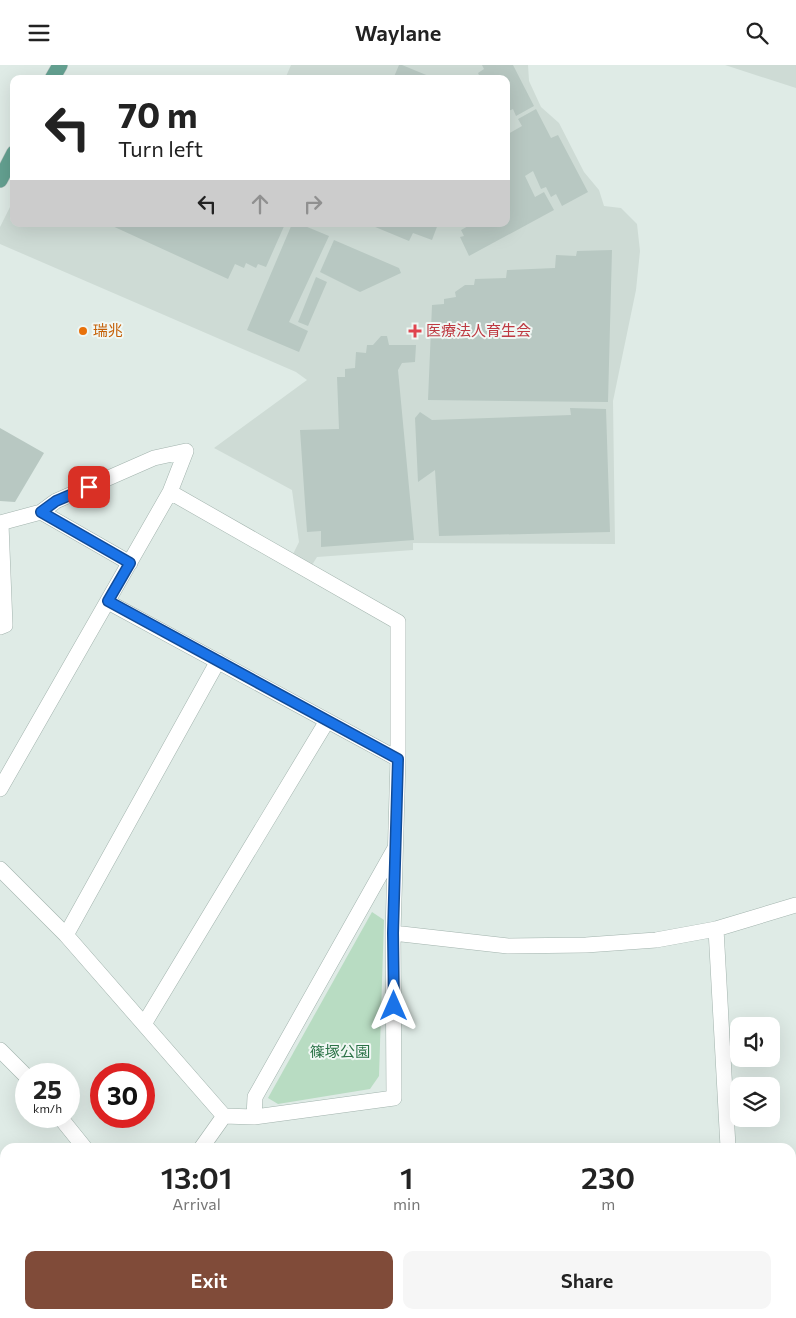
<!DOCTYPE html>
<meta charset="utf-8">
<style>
:root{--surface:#fff;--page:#f6f6f6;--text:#222;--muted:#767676;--accent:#804b39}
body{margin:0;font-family:Commissioner,"Noto Sans JP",sans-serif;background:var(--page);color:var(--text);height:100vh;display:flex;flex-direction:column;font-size:19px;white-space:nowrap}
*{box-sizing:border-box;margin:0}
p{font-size:16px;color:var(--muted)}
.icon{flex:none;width:28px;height:28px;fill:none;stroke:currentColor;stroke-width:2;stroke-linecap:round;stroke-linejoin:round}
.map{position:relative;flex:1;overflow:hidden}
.side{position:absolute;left:0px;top:1078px;width:796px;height:176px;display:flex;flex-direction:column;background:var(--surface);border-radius:15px 15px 0 0;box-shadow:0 5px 20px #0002}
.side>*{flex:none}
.banner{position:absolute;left:10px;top:10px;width:500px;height:152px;border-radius:10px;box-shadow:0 5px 20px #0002;background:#fff;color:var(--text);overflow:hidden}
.fabs{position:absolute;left:730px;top:952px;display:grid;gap:10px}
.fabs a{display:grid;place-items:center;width:50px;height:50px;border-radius:10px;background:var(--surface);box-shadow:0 5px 20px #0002;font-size:25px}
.speed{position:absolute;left:15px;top:998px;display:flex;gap:10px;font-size:25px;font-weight:700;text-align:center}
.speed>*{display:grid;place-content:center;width:65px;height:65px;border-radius:50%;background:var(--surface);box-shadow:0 5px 20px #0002;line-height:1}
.speed small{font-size:12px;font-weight:400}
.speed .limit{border:8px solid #d22;background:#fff;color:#111}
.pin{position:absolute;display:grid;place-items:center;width:42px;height:42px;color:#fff;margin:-21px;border-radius:10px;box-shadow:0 2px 8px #0006}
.me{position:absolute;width:55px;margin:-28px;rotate:0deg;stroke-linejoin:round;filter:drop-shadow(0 0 4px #0008)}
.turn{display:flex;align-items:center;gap:18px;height:105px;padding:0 25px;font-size:22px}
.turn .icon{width:65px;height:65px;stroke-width:2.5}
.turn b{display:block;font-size:35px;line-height:42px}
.lanes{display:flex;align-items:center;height:48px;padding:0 25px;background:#0003;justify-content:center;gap:25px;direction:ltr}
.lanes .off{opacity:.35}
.eta{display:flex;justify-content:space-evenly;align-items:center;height:85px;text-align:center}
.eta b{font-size:30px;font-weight:600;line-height:35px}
.button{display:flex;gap:10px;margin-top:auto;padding:10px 25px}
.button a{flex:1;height:58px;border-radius:10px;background:var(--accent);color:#fff;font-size:20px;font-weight:600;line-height:58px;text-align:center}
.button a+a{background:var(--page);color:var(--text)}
header{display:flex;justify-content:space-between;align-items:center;height:65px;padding:0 25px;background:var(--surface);font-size:22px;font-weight:600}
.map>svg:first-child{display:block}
.built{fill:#cedbd5}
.green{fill:#b8dcc2}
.building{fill:#b8c8c2}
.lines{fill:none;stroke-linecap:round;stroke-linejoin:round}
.minor-casing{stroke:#a2b3ad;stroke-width:16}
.major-casing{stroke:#c1c8c6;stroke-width:16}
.minor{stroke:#fff;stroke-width:15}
.major{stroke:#64a191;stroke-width:15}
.route-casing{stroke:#114b97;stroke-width:12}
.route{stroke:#1a73e8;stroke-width:9}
.food-dot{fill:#e8710a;stroke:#f0f7f4;stroke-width:2}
.health-dot{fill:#e0444e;stroke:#f0f7f4;stroke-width:2}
.labels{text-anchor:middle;stroke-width:4;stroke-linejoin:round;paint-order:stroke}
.food-label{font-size:15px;fill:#c56008;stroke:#f0f7f4;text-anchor:start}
.health-label{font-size:15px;fill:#be3a42;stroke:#f0f7f4;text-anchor:start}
.park-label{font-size:15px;fill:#2a7246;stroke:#f0f7f4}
</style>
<header><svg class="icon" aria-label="menu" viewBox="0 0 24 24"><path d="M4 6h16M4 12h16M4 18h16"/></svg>Waylane<svg class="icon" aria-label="search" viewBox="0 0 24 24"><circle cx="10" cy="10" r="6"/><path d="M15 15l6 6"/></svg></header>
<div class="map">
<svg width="796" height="1253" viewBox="0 0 796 1253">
<rect width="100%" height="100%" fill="#dfebe6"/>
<path class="built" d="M291 0H528L529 16 541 42 559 58 584 107 599 125 604 141 621 143 637 159 640 186 636 225 613 336 615 479 413 478V485L317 492 312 500 293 489 299 477 292 425 214 383 307 315 296 307 0 179V162L14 134V159H506V14H285Z
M725 0H796V23Z"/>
<path class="green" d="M372 847 384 855 379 1011 370 1024 278 1039 268 1033Z"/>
<path class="building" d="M399 0H402L436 14H393Z
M482 0H513L534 41 516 51 513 44 506 47V14H481L478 8 484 4Z
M536 44 551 73 558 70 588 127 562 141 556 129 551 132 546 122 541 124 533 106 525 111 535 132 544 127 554 145 469 191 460 172 464 171 461 165 472 159H506V70L522 61 518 54Z
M108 159H285L266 202 258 199 256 203 246 198 244 203 235 199 228 214Z
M292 159H300L329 171 289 257 308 266 299 287 247 265Z
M368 159H438L432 175 413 168 409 176Z
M334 175 399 203 401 208 360 227 320 207Z
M612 185 608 337 428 335 432 240 444 239V234L456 232 455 227 465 220H474L475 214 506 213 507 205 555 203 556 190 576 191 577 186Z
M316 212 327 217 308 261 298 257Z
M381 271H387L389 280H416L415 297 402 298 398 305 414 475 321 482V466L307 467 300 365 339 364 337 312H345V304L355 303 356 287 366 288 367 280H373Z
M570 343 606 344 610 467 439 471 435 405 418 417 415 353 420 347 432 355 571 350Z
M0 363 44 388 15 437 0 436Z"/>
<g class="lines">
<defs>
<path id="minor" d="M41 447 130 498
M0 458 41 447 56 436 154 393 186 386 170 427 0 724
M108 537 398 694
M0 562 5 560 1 459
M0 804 66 870 224 1051 254 1052 394 1033 393 868 398 694V557L170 427
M716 864 728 1082
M393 868 508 881 586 880 656 875 716 864 796 840
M66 870 218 596
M144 959 327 656
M0 985 26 1011
M59 1051 84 1082
M254 1052 255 1032 394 785
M202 1082 224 1051
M0 1111 5 1117
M791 1112 796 1113
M0 1184 5 1182
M246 1249 247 1253"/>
<path id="major" d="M52 14 60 0
M0 115 14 88"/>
</defs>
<use href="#minor" class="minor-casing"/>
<use href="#major" class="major-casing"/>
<use href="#minor" class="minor"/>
<use href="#major" class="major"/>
</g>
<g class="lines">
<defs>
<path id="route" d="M89 422 56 436 41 447 130 498 108 536 398 694 393 868 394 941"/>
</defs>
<use href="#route" class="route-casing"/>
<use href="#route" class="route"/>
</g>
<circle class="food-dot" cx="83" cy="266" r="5"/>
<path class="health-dot" d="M412.5 258.5h5v5h5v5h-5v5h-5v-5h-5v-5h5z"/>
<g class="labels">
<g class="food-label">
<text x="93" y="271">瑞兆</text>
</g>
<g class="health-label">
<text x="426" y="271">医療法人育生会</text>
</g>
<g class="park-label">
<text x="340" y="992">篠塚公園</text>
</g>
</g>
</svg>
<div class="fabs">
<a><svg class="icon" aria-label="sound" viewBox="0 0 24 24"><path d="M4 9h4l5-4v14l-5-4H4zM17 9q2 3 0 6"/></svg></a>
<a><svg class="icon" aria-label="layers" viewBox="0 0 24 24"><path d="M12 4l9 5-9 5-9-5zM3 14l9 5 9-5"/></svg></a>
</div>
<div class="speed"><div>25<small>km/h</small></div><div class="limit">30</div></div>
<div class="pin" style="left:89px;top:422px;background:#d93025"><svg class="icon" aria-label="arrive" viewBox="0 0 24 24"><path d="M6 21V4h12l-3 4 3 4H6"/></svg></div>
<svg class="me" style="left:394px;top:941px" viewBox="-20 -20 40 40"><path d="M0-17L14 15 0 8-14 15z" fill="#1a73e8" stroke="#fff" stroke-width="4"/></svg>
<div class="banner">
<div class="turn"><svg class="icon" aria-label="left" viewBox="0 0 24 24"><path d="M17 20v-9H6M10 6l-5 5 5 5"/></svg><div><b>70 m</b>Turn left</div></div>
<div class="lanes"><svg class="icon" aria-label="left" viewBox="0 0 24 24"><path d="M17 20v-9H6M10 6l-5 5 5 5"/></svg><svg class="icon off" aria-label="ahead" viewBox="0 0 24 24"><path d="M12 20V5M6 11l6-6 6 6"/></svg><svg class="icon off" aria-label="right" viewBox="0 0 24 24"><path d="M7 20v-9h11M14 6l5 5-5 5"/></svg></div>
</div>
<section class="side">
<div class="eta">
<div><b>13:01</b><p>Arrival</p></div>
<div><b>1</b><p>min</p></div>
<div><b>230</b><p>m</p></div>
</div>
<div class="button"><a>Exit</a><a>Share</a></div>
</section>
</div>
